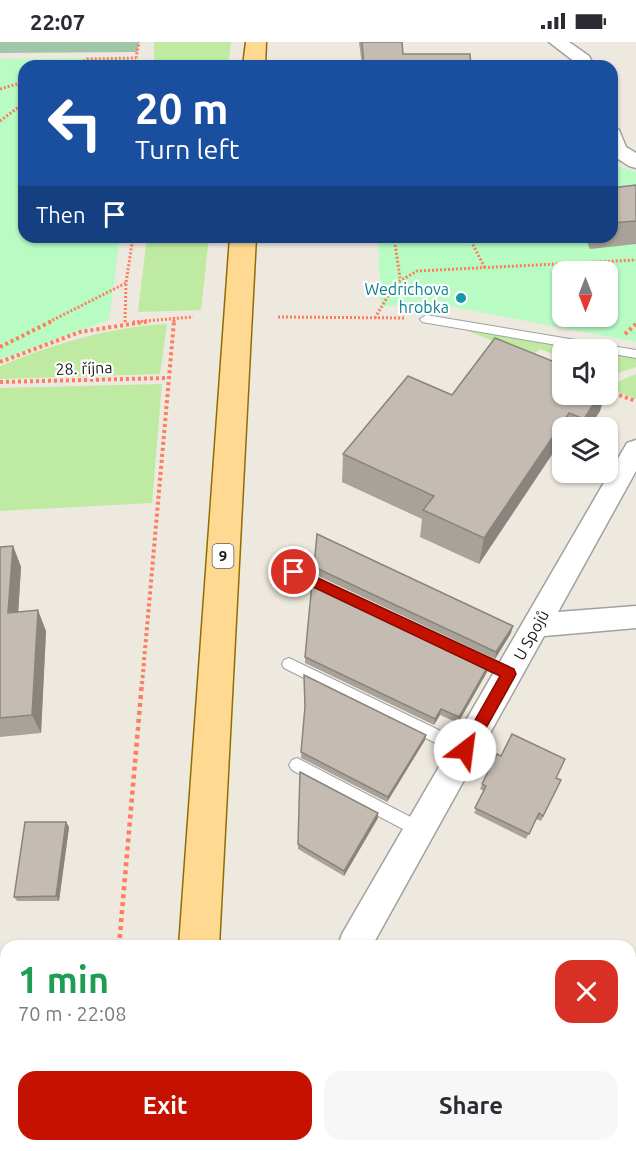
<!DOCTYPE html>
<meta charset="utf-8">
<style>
:root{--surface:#fff;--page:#f7f7f7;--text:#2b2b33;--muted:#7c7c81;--accent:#c51100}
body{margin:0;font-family:Ubuntu,sans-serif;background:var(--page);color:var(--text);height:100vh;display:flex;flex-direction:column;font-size:22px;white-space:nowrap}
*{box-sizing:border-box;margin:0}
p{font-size:20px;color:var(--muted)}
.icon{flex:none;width:33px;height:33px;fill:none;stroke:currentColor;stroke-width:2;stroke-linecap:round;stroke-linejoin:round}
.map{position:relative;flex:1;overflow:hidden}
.details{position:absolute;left:0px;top:898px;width:636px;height:212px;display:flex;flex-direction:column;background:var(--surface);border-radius:18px 18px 0 0;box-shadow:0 2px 4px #0004}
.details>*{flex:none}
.top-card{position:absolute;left:18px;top:18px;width:600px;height:183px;border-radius:18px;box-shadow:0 2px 4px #0004;background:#1a4fa0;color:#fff;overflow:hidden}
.needle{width:39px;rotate:180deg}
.controls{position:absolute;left:552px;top:219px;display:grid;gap:12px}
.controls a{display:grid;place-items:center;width:66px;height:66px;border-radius:12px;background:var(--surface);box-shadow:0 2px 4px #0004;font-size:30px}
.pin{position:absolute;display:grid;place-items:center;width:51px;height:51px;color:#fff;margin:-26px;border:3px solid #fff;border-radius:50%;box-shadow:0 2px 6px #0007}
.me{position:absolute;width:66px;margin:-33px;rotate:30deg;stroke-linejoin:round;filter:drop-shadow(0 0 4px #0008)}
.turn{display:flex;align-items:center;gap:21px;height:126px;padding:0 18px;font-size:27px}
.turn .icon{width:78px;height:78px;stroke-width:2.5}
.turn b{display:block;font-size:42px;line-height:51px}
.then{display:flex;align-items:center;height:57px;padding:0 18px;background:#0003;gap:12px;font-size:22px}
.round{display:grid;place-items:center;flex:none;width:63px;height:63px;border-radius:18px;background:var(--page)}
.overview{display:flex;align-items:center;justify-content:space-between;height:102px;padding:0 18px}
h1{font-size:36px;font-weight:600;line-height:45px;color:#1e9e55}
.action{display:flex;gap:12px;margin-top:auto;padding:12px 18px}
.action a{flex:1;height:69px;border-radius:18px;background:var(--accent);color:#fff;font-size:24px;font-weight:600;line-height:69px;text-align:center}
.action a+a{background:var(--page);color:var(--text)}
.status{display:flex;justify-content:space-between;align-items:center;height:42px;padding:0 30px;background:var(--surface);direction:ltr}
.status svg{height:16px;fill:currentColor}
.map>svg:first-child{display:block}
.grass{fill:#bfeaa2}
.cemetery{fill:#9fc6a9}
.park{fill:#b8fbc3;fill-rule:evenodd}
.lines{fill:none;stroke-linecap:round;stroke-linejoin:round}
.lane-casing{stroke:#a1a1a1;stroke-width:2}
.street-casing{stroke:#a1a1a1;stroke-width:3}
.primary-casing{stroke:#916d00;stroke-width:3}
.path-far2{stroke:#ff7c5e;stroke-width:3;stroke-dasharray:2 2;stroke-linecap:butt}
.path-far1{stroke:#ff7c5e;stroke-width:4;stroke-dasharray:3 3;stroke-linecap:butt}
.path{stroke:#ff7c5e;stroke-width:4.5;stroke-dasharray:4 4;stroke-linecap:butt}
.lane{fill:#fff;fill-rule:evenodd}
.street{fill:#fff;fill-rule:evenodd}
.primary{fill:#ffd992;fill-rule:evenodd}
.wall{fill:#a9a299}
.shaded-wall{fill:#89847d}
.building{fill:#c4bcb2;stroke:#89847d;stroke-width:1.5}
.route{fill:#c51100;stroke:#800b00;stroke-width:1.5}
.culture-dot{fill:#0f9aa8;stroke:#fff;stroke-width:2}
.labels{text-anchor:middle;stroke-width:4.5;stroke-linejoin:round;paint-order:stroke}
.shield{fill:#fff;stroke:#5f5f5f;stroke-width:1.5}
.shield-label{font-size:15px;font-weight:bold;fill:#1a1a1a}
.culture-label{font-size:16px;fill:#0d838f;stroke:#fff;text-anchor:end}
.street-label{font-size:16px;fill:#1a1a1a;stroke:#fff}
</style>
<div class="status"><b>22:07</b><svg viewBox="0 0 49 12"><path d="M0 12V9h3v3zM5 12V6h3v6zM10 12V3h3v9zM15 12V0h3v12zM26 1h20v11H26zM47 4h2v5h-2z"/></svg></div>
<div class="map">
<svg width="636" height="1109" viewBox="0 0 636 1109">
<rect width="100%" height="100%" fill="#ede9df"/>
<path class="grass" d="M154 0H231L228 24H154Z
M147 195H209L201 268 138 270Z
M167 282 160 332 0 337V324C54 302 109 285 167 282Z
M469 288 593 307 562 308 560 314 539 307 532 315 468 289Z
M608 310 636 314V325L612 333 608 332Z
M636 332V357L608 346V344Z
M162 342 152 461 0 469V346Z"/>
<path class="cemetery" d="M0 0H139L137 10 0 11Z"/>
<path class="park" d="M127 16 128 24H24V195H120L109 278 0 318V17Z
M612 119 614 123 636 130V300L443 263 381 264 378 195H612ZM562 230H608V274H562Z"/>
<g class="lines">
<defs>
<path id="lane" d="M426 273 636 308V316L608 311V308H586L422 280 420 277Z
M294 525 514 628 516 632 514 636 509 638 504 636 289 534 287 530 289 526Z
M289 616 470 703 472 708 470 713 465 715 460 713 284 626 282 622 284 618Z
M297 716 426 783 428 788 426 793 420 795 414 793 292 728 289 723 292 718Z"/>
<path id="street" d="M549 0H569L589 14 594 24H576L575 20Z
M612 86 619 88 626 105 636 111V126L629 124 612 113Z
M636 398V429L558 570 636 564V586L544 594 372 904H338L342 892 627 401Z"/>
<path id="primary" d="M246 0H266L265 24H243Z
M230 195H256L219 904H179Z
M163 1104H209V1109H163Z"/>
</defs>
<use href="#lane" class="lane-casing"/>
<use href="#street" class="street-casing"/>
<use href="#primary" class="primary-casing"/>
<path class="path-far2" d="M77 24 87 17 136 16
M138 24 136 16 139 0
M0 47 24 40
M0 79 24 61
M394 195 400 236
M474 195 472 201 485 226
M278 275 406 276
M375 276 395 242 417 229 636 218
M49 280 126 241
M125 280 126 241 133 195
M133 280 193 275
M174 280V275"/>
<path class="path-far1" d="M625 292 636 282
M0 305 52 279
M0 320 80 290 150 279
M0 340 168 336
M608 349 636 359
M142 642 174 279"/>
<path class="path" d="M119 904 142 640
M101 1104V1109
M254 1109 257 1104"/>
<use href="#lane" class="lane"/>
<use href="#street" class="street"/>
<use href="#primary" class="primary"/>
</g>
<path class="wall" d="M359 0H402L403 12 471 24H362Z
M636 143V202L590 207 587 200 573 195H612V146Z
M605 352 600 369 589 386H562V399H561L479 522 420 495 422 477 342 440 343 412 452 353Z
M13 504 21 525 18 570 46 589 41 691 0 695V505Z
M314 525 511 591 495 617 314 532Z
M305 615 488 624 487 630 458 681 440 673 434 683 305 621Z
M305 665 426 693 425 698 387 760 301 716Z
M556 736 561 738 541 779 536 777 526 797 474 771 484 749 480 747 482 742Z
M378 776 344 834 298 807V802Z
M66 780 69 785 59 859H17L14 855Z
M564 1104H630L636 1109H564Z"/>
<path class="shaded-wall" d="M600 352H605L600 369 589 386H582L584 377Z
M569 371 565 386H562L561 399 479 522 484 496Z
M13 504 21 525 17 591 8 571Z
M38 568 46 589 41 691 32 673Z
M513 584 511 591 495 617 496 610Z
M488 624 487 630 458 681 459 675Z
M441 667 440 673 434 683 435 677Z
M426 693 425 698 387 760 388 755Z
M378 771V776L344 834V829Z
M66 780 69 785 59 859 56 854Z"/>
<path class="building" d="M362 0H402L403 12H470L471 24H364Z
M636 143V179L612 181V146Z
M495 296 562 323V352H600L584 377 569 371 484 496 423 468 434 454 343 412 408 334 452 353Z
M317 492 513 584 496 610 314 525Z
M13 504 8 571 38 568 32 673 0 676V505Z
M312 541 488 624 459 675 441 667 435 677 305 615Z
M304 633 426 693 388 755 301 710 305 665Z
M512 692 565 717 556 736 561 738 543 774 539 771 529 792 475 766 486 744 482 742 497 712 501 714Z
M300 730 378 771 344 829 298 802Z
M25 780H66L56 854 14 855Z
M630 1072 636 1073V1109H568V1104H630Z"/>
<path class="route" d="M294 525 514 627 516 632 514 636 471 713 465 715 460 713 458 708 500 634 290 534 288 530 290 526Z"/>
<circle class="culture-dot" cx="461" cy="256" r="6"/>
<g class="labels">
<rect class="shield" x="212.5" y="502" width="21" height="24" rx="4.5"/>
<g class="shield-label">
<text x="223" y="519">9</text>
</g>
<g class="culture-label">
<text x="449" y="253">Wedrichova<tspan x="449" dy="18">hrobka</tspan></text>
</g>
<g class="street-label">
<text transform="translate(84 326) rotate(-2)" y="6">28. října</text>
<text transform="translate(531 593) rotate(-61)" y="6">U Spojů</text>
</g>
</g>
</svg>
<div class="controls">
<a><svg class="needle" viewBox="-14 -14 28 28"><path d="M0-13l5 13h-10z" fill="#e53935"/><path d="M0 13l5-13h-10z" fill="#7c7c81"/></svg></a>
<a><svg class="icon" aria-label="sound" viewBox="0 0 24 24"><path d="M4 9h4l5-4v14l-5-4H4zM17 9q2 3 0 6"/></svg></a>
<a><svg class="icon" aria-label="layers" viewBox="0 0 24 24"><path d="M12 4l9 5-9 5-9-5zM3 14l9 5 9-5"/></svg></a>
</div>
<div class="pin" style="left:294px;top:530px;background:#d93025"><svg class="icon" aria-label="arrive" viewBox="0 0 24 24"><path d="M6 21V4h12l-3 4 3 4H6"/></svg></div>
<svg class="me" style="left:465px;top:708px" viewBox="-20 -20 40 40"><circle r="19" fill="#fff"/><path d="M0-13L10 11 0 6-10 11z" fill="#c51100"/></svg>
<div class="top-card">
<div class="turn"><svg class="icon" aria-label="left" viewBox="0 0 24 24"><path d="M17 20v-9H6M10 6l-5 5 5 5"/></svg><div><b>20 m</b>Turn left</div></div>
<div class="then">Then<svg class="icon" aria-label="arrive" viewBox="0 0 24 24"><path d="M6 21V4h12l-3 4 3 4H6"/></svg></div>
</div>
<section class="details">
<div class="overview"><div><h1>1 min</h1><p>70 m · 22:08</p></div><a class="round" style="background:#d93025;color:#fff"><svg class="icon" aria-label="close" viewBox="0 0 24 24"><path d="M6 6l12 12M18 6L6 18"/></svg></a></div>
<div class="action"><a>Exit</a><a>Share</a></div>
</section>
</div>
